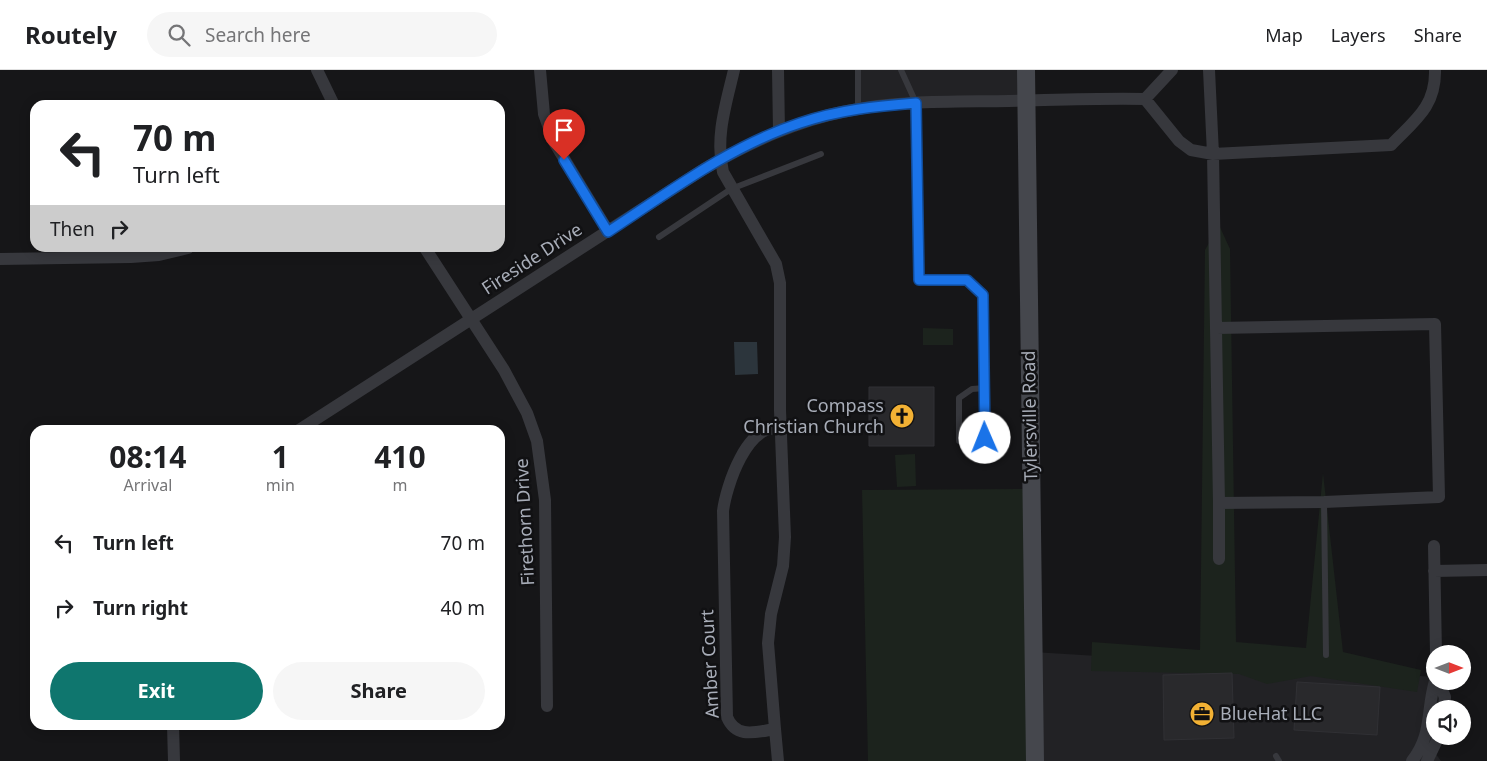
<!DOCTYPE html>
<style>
:root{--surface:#fff;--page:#f6f6f6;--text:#202124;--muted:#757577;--line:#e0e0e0;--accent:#0f766e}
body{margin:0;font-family:"Noto Sans",sans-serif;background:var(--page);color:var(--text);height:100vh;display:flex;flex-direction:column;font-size:19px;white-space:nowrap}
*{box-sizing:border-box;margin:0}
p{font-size:16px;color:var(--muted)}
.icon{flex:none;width:28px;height:28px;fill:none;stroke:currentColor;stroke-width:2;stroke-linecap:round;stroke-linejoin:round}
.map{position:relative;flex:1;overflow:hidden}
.details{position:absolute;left:30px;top:355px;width:475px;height:305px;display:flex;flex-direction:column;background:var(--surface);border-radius:15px;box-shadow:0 2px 12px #0003}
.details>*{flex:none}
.top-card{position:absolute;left:30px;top:30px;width:475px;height:152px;border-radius:15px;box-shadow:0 2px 12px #0003;background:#fff;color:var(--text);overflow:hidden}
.needle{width:32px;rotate:90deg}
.controls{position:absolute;left:1426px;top:575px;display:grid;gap:10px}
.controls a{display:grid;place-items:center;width:45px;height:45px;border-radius:50%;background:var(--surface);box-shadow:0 2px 12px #0003;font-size:25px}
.pin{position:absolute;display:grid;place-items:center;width:42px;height:42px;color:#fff;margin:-51px -21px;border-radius:50% 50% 50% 0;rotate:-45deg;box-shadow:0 0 5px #0007}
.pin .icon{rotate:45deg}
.me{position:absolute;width:55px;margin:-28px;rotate:359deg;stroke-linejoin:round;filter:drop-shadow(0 0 4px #0008)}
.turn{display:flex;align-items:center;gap:18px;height:105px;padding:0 20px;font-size:22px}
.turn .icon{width:65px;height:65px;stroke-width:2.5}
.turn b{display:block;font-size:35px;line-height:42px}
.then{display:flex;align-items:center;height:48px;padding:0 20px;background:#0003;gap:10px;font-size:19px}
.eta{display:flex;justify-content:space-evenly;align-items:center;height:85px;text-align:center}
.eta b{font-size:30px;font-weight:700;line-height:35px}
.action{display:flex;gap:10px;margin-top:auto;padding:10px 20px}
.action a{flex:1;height:58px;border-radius:30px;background:var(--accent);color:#fff;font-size:20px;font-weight:700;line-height:58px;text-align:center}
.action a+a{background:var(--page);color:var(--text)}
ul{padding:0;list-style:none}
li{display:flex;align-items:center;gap:15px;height:65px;padding:0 20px}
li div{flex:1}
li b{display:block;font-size:19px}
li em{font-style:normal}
header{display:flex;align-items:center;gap:30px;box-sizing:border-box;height:70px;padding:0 25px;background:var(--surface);border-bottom:1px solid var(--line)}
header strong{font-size:24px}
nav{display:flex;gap:28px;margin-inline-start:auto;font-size:18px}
.search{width:350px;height:45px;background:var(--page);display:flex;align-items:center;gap:12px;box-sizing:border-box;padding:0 18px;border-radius:28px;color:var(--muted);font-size:19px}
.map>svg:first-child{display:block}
.built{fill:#222225}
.green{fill:#1c231d}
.water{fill:#2c353c}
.building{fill:#29292c;stroke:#303034}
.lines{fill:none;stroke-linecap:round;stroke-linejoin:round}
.service{stroke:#37383d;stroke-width:6}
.minor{stroke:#37383d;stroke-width:12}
.secondary{stroke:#45474d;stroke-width:18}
.route-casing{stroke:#114b97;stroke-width:12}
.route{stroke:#1a73e8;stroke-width:9}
.labels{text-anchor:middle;stroke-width:5;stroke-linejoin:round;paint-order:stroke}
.street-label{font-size:18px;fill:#a8adb8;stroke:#111113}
.poi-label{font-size:18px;fill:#a8adb8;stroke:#111113;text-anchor:end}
</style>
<header>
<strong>Routely</strong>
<div class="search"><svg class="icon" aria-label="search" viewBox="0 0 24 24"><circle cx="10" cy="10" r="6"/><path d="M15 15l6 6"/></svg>Search here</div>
<nav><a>Map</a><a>Layers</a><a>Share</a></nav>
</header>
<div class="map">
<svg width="1487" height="691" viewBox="0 0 1487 691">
<rect width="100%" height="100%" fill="#161618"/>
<path class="built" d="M858 0H1026V31L858 39Z
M1033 582 1435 607 1444 639H1435L1433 680 1441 691H1035Z"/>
<path class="green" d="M1219 155 1230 179 1236 572 1306 578 1323 403 1343 582 1421 600 1417 622 1311 606 1267 614 1239 604 1091 601 1092 572 1200 580 1205 180Z
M923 258 953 259V275H923Z
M915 384 916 416 897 417 895 385Z
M1031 419 1035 691H868L862 420Z"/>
<path class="water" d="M734 272H757L758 304 735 305Z"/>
<path class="building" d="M869 317H934V376H869Z
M1232 603 1234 668 1164 670 1163 605Z
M1297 612 1380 617 1377 665 1294 660Z"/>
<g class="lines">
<path class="service" d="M858 0V39
M901 0 916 33 919 210H967L983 225 985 368 972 377 959 371V328L972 319 985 318
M659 167 731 119 821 84
M1324 432 1326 585
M1276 686 1279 691"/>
<path class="minor" d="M317 0 334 35
M540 0 544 44 554 72 608 161
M734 0C726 34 715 67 723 102L776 194 780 213V340L785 467 783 496 771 544 768 573 775 659C756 662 736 669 727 647L723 441C726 417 747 351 781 359
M778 0 779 61
M1209 0 1213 84 1219 433 1324 432 1439 427 1435 254 1216 258
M1145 29 1179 71 1191 80 1213 84 1391 75C1414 51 1436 37 1435 0
M425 178 504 300 527 343 537 371 545 430 547 636
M0 189 131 187 159 185 188 178
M299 360 704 99C749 73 795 51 847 41 900 30 955 32 1009 31 1055 30 1100 28 1145 29L1172 0
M1219 433V489
M1434 476 1436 584
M1434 501 1487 500
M1438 611 1445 627 1444 639
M173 655 174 691
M775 659 778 691
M1412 691C1433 664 1426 641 1435 611
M1427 691 1439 666"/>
<path class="secondary" d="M1026 0 1035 691"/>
</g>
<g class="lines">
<defs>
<path id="route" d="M564 90 608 162C669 122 730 76 800 53 838 40 877 36 916 33L919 210H967L983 225 985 368"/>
</defs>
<use href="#route" class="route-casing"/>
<use href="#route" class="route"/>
</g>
<defs>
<symbol id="church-disc" viewBox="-11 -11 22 22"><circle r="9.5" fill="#f2b134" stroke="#111113"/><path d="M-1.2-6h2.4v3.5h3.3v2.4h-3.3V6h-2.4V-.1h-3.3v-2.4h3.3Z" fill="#111"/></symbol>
<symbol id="office-disc" viewBox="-11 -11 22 22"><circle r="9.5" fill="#f2b134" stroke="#111113"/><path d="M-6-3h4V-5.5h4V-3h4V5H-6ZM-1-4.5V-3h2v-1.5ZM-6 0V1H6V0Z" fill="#111"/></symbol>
</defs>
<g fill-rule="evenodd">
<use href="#church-disc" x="888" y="332" width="28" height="28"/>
<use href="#office-disc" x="1188" y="630" width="28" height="28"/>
</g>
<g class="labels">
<g class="street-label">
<text transform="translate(532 189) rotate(-33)" y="6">Fireside Drive</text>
<text transform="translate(1030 346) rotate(-91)" y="6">Tylersville Road</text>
<text transform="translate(525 452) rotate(-93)" y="6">Firethorn Drive</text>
<text transform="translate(710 594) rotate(-93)" y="6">Amber Court</text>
</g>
<g class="poi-label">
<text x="884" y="342">Compass<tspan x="884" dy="21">Christian Church</tspan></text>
<text x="1220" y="650" text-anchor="start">BlueHat LLC</text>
</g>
</g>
</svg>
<div class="controls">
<a><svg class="needle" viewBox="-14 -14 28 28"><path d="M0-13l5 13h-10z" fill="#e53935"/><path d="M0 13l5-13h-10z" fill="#757577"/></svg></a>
<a><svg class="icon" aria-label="sound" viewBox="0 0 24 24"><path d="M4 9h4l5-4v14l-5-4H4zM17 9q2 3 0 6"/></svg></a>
</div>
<div class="pin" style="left:564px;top:90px;background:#d93025"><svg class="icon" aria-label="arrive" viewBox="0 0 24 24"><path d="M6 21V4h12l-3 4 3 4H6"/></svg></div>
<svg class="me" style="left:985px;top:368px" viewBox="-20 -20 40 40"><circle r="19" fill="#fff"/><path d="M0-13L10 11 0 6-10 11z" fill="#1a73e8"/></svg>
<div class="top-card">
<div class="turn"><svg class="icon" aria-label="left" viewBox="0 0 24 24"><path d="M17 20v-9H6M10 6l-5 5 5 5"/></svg><div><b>70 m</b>Turn left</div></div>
<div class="then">Then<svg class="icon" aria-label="right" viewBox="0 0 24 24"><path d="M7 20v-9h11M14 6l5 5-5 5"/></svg></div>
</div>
<section class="details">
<div class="eta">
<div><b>08:14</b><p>Arrival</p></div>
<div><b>1</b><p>min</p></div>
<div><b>410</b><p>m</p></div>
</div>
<ul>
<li><svg class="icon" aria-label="left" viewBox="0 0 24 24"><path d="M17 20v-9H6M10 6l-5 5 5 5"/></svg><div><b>Turn left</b></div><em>70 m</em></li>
<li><svg class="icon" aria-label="right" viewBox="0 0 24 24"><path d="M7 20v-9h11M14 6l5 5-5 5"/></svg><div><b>Turn right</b></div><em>40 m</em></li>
</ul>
<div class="action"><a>Exit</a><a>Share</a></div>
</section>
</div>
